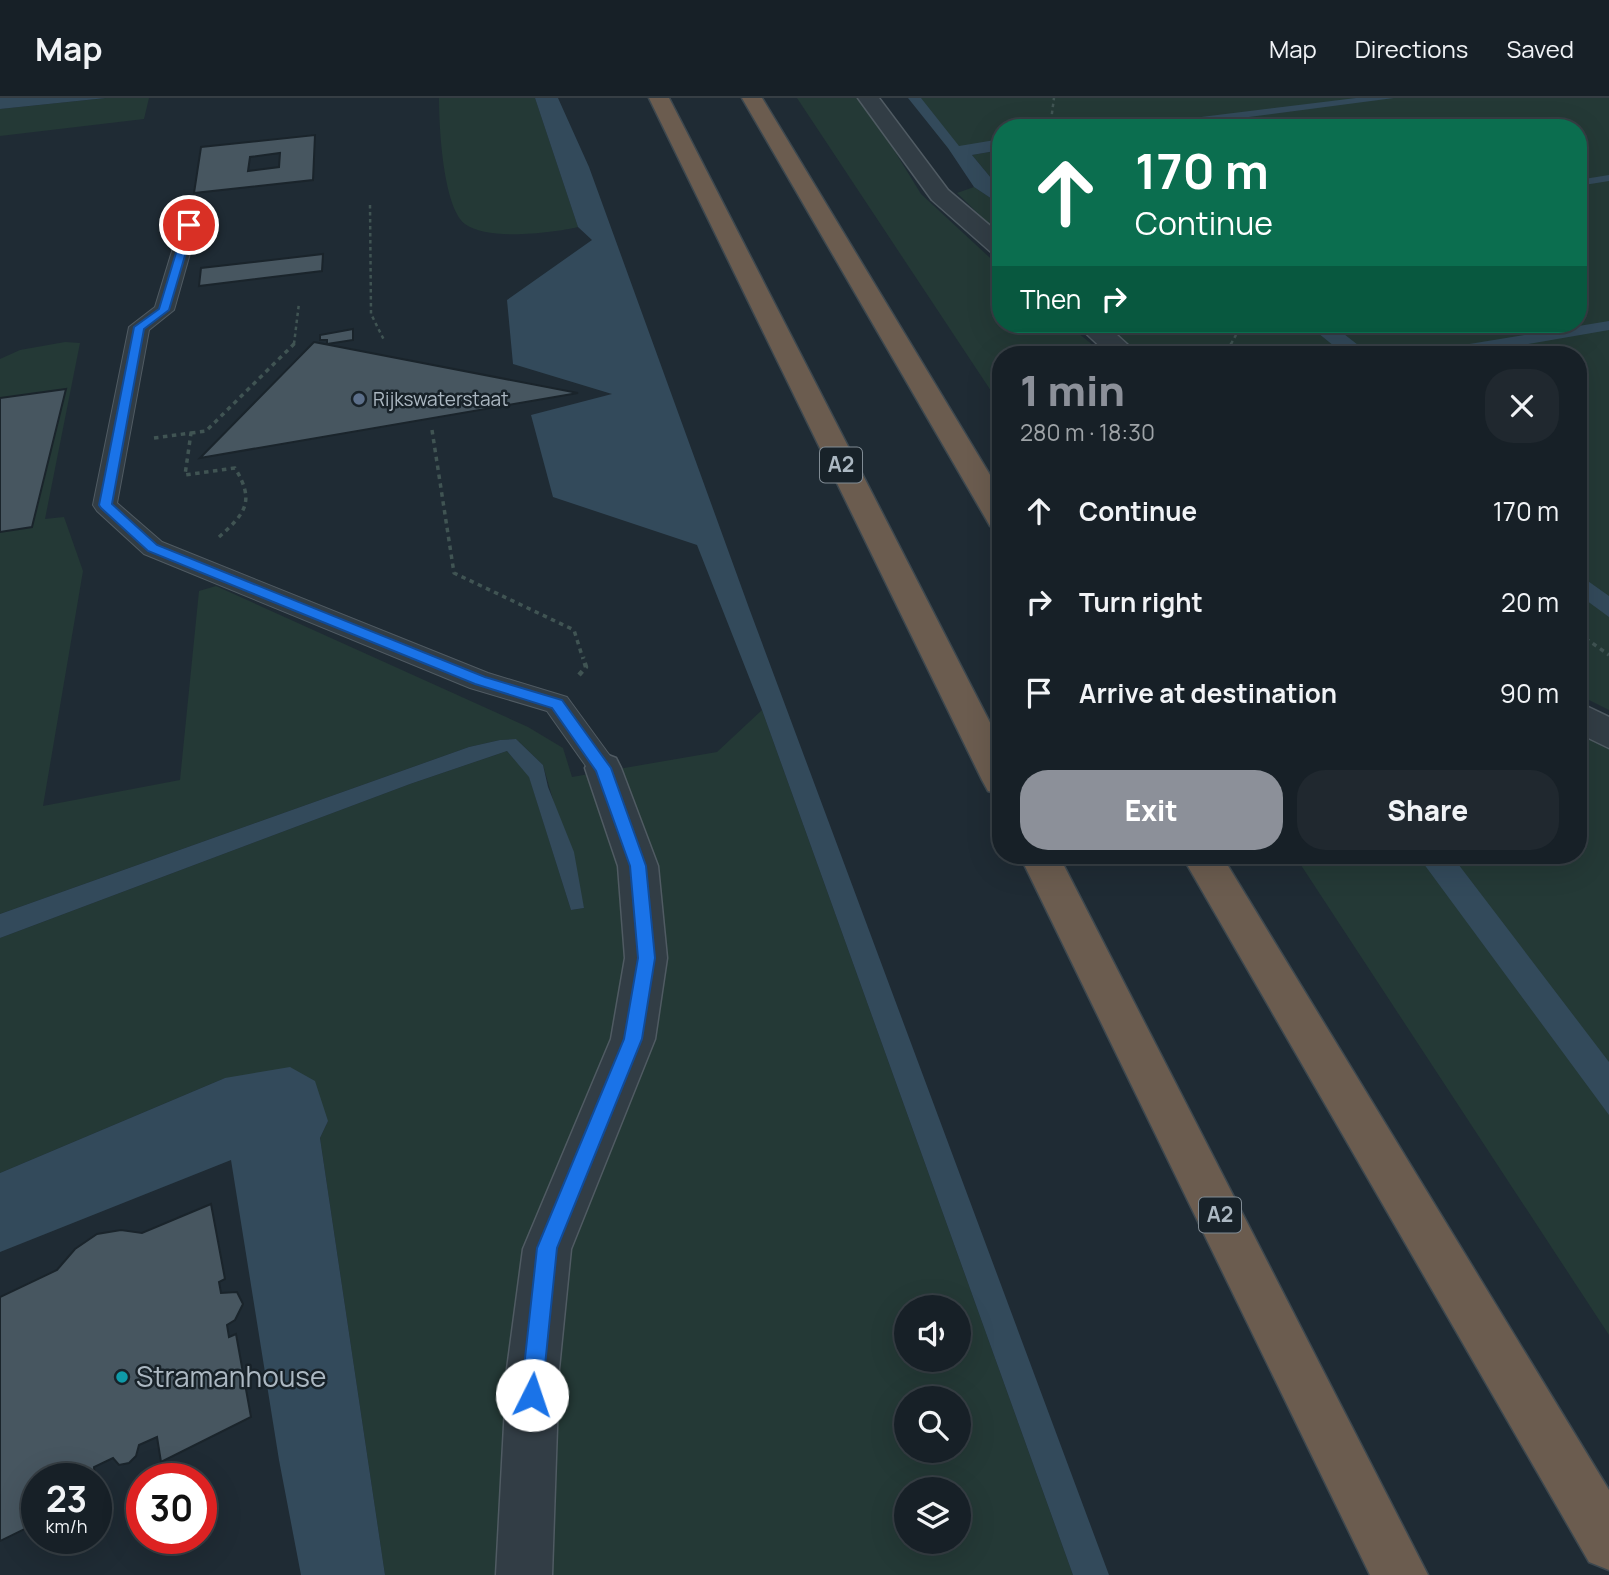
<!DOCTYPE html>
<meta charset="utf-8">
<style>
:root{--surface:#172027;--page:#20282f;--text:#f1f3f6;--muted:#9ea3a7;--line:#363e44;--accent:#8c9099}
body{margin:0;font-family:Manrope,sans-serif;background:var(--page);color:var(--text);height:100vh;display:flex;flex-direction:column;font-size:26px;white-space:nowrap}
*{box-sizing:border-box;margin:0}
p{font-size:23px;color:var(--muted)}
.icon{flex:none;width:38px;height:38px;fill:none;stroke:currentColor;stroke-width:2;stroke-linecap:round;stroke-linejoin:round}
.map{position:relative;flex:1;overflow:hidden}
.side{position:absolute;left:992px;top:248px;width:595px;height:518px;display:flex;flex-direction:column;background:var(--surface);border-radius:28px;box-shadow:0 7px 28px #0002,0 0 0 2px var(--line)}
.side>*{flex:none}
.hud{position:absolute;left:992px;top:21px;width:595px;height:214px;border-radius:28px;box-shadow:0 7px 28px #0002,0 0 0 2px var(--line);background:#0b6e4f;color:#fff;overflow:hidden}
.tools{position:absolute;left:894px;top:1197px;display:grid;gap:14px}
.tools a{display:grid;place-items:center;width:77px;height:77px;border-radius:50%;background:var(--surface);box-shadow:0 7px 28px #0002,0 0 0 2px var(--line);font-size:35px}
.speed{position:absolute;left:21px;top:1365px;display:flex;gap:14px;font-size:35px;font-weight:700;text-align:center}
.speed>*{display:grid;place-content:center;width:91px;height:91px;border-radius:50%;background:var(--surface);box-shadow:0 7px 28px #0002,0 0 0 2px var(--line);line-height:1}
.speed small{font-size:18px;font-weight:400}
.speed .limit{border:10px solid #d22;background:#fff;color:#111}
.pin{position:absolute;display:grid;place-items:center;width:60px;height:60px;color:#fff;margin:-30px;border:4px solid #fff;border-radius:50%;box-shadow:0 2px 7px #0007}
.me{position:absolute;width:77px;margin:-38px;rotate:4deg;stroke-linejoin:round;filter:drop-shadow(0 0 5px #0008)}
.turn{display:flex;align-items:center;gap:24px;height:147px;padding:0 28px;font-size:32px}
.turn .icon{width:91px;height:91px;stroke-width:2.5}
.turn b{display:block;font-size:49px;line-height:60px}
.then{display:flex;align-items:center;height:66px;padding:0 28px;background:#0003;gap:14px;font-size:26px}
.round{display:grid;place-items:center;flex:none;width:74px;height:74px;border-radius:28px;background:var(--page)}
.headline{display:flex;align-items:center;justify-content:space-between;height:119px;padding:0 28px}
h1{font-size:42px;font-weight:800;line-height:52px;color:var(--accent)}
.cta{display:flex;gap:14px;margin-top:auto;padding:14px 28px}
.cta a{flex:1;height:80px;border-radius:28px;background:var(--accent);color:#fff;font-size:28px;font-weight:800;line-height:80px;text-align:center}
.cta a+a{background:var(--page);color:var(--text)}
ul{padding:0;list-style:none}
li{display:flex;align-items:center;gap:21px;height:91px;padding:0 28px}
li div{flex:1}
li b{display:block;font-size:26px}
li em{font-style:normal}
header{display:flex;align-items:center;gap:42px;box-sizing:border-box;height:98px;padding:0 35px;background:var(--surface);border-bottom:2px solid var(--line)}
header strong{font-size:33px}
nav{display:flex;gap:38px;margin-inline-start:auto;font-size:24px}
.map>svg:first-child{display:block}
.green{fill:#243936;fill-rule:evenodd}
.water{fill:#334a5b}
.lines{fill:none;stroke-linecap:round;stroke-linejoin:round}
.stream{fill:#334a5b;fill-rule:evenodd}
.building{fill:#475660;stroke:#1a242b;stroke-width:2;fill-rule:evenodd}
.service-casing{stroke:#505b63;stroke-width:2}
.minor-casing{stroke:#505b63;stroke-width:3}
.tertiary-casing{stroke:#505b63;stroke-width:3}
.motorway-casing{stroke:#3d484f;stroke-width:3}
.path-far2{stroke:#405453;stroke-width:2.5;stroke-dasharray:3.5 3.5;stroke-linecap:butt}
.path-far1{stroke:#405453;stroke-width:3.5;stroke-dasharray:4.5 4.5;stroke-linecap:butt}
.path{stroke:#405453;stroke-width:4.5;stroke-dasharray:5 5;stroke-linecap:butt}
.service{fill:#323d45;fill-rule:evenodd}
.minor{fill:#323d45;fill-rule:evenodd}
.tertiary{fill:#323d45;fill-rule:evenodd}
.motorway{fill:#6b5c4f;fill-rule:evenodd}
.route{fill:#1a73e8;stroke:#114b97;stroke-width:2}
.service-dot{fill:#5c6f8a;stroke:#182229;stroke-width:2.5}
.culture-dot{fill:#0f9aa8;stroke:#182229;stroke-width:2.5}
.labels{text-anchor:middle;stroke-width:5;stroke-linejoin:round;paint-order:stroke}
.far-poi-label{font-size:19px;fill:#acb8c2;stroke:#182229;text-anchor:start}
.shield{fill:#182229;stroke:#808b94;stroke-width:2}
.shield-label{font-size:21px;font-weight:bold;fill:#acb8c2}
.near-poi-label{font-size:28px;fill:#acb8c2;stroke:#182229;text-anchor:start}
</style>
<header>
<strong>Map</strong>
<nav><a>Map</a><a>Directions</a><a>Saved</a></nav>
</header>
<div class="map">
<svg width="1609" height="1477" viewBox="0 0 1609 1477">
<rect width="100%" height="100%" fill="#1f2b34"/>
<path class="green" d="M106 0H149L144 21 0 38V11Z
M439 0H535L578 129C552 135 488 143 465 126 443 109 439 28 439 0Z
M797 0H858L886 39 921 96 1001 170V226H1067L1105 257H1001V308Z
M909 0H1609V612L1579 597 1578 257H1138L1101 226H1179L1191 234 1204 226H1578V30H1001V48L951 54Z
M1001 52V92L972 57Z
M974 89 1001 107V138L957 95Z
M65 244 80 245 45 421 64 419 83 473 43 708 180 682 199 493 216 488 528 629 563 650 572 679 717 654 762 612 1073 1477H385L320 1040 328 1023 225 980 0 1075V840L410 686 507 653 529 678 571 812 584 810 543 667 516 641 500 642 469 649 0 816V261L20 252ZM906 1209H959V1262H906ZM906 1300H959V1353H906ZM906 1391H959V1444H906Z
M1579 634 1609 647V1237L1295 758H1578Z"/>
<path class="water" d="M0 0H106L0 11Z
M535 0H558L589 69 749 510 1109 1477H1073L762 612 697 447 553 399 531 317 612 296 513 266 507 202 592 142 578 129Z
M908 0H921L959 48 1001 41V52L972 57 1001 92V107L974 89 948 50Z
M1356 0H1394L1164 30H1112Z
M1609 223V232L1465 257H1402Z
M1307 226H1331L1371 257H1345Z
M1578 476 1609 498V519L1579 497Z
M516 641 543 667 548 689 574 754 584 810 571 812 529 679 507 653 410 686 0 840V816L469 649 500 642Z
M1418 758H1452L1609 964V1017Z
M290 969 315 983 328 1023 320 1040 385 1477H301L279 1362 231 1062 0 1154V1075L225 980Z"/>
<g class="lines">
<path class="stream" d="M1609 77V83L1578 88V82Z"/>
</g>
<path class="building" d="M315 37 313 82 194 95 201 49ZM280 55 279 69 248 73 250 59Z
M323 156 322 173 199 188 201 170Z
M353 231V242L327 246V242H320V237Z
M314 244 578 295 200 360Z
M66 291 32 429 0 434V300Z
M211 1106 225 1181 219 1184 221 1195 237 1194 243 1206 235 1222 227 1227 229 1239 236 1236 251 1319 161 1364 157 1339 139 1347 136 1358 129 1365 119 1367 113 1360 94 1369 95 1381H37V1425L0 1443V1199L57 1172 75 1151 97 1136 121 1132 142 1135Z"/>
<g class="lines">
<defs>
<path id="service" d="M189 121 198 127 174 212 149 232 117 405 162 444 488 575 567 599 613 662 617 670 613 678 603 681 593 678 547 613 470 590 144 456 97 413 93 407 129 229 155 209 180 127Z"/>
<path id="minor" d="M603 655 616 660 621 670 658 768 667 860 655 941 571 1151 559 1271 552 1477H496L507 1271 523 1151 611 941 625 860 618 768 585 670 590 660Z"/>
<path id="tertiary" d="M858 0H879L948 92 1001 137V157L992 155 932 102Z
M1076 226H1105L1139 257H1109Z
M1578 604 1609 619V650L1578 635Z"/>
<path id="motorway" d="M649 0H669L1001 646V697L988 693 982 682Z
M742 0H762L1001 395V431L990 428 986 421Z
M1020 758H1059L1428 1477H1370Z
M1182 758H1222L1609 1392V1472L1589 1464Z"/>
</defs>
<use href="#service" class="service-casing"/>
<use href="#minor" class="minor-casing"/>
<use href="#tertiary" class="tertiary-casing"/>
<use href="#motorway" class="motorway-casing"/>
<path class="path-far2" d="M1050 30 1054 0
M370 107 371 216 384 242
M294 246 299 205
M1231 246 1242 226"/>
<path class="path-far1" d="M1225 257 1232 245
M432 332 454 475 574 532 583 561
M191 335 206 333 295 245
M154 340 191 335 185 377 235 370C255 403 246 415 219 439
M1578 535 1609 557"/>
<path class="path" d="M579 577 586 569 583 559"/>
<use href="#service" class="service"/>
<use href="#minor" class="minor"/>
<use href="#tertiary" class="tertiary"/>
<use href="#motorway" class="motorway"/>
</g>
<path class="route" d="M185 125 194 127 169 212 144 231 112 406 157 447 485 579 562 602 611 670 646 768 655 860 642 941 557 1150 542 1297 539 1304 532 1307 524 1304 521 1297 537 1150 624 941 638 860 630 768 596 673 552 610 475 586 148 453 101 410 99 407 134 229 159 211Z"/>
<circle class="service-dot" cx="359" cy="301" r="7"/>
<circle class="culture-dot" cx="122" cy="1279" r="7"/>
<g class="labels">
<g class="far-poi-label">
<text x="373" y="308">Rijkswaterstaat</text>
</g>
<g class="shield">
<rect x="820" y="349.5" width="42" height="35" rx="5"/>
<rect x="1199" y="1099.5" width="42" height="35" rx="5"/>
</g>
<g class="shield-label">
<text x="841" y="374">A2</text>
<text x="1220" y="1124">A2</text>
</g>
<g class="near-poi-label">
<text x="136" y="1289">Stramanhouse</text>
</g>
</g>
</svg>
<div class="tools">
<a><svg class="icon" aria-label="sound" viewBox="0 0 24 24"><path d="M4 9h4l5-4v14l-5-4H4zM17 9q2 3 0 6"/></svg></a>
<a><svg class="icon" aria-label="search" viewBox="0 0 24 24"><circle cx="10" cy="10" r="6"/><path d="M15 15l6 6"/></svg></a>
<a><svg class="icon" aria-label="layers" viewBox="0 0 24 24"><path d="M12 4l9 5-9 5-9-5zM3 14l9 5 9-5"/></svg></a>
</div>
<div class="speed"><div>23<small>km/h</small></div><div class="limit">30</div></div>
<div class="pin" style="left:189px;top:127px;background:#d93025"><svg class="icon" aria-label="arrive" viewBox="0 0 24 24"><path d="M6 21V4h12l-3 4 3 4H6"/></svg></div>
<svg class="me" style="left:532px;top:1297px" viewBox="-20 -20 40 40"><circle r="19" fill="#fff"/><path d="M0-13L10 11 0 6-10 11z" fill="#1a73e8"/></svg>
<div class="hud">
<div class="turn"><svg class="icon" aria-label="ahead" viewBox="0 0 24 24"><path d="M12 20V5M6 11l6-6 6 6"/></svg><div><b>170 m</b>Continue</div></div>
<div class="then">Then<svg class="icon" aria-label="right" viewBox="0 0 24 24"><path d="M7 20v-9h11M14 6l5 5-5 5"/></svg></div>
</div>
<section class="side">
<div class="headline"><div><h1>1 min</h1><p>280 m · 18:30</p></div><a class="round"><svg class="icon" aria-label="close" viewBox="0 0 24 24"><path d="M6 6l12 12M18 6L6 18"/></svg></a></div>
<ul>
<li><svg class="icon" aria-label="ahead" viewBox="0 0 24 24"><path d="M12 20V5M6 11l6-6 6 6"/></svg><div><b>Continue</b></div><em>170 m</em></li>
<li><svg class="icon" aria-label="right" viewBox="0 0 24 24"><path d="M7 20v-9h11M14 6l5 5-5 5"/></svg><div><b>Turn right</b></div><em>20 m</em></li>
<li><svg class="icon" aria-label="arrive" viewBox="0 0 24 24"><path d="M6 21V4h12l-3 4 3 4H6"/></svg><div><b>Arrive at destination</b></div><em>90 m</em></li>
</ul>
<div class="cta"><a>Exit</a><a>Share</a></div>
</section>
</div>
